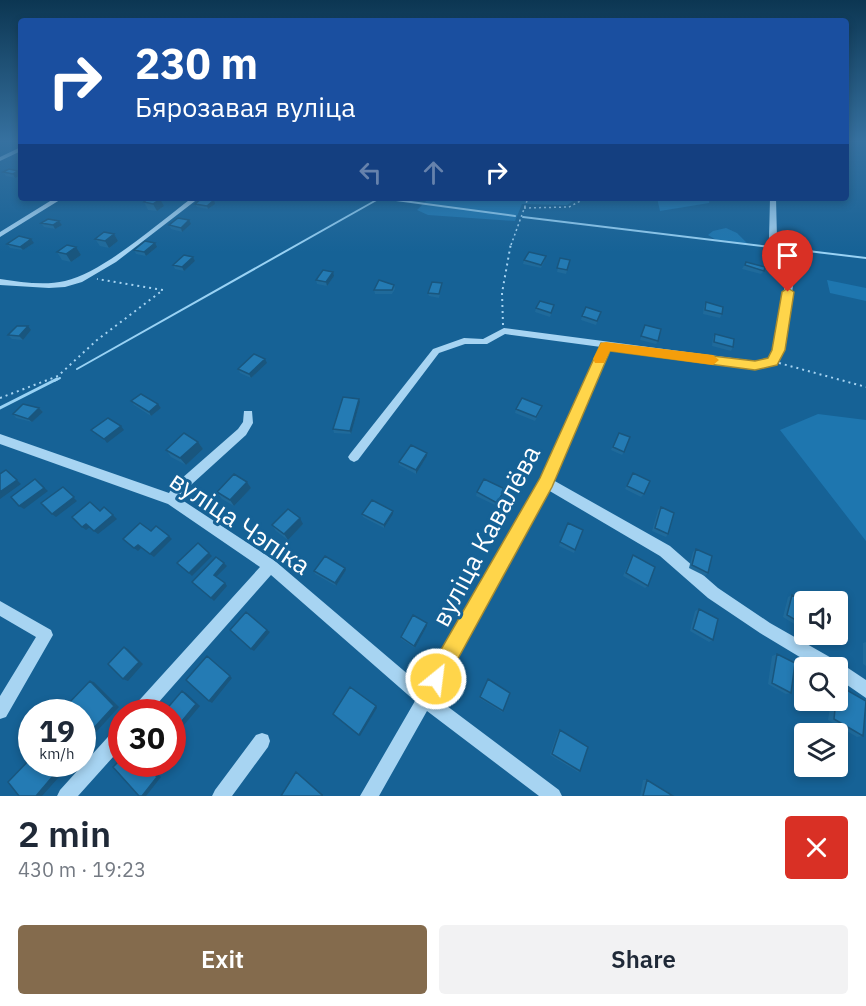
<!DOCTYPE html>
<meta charset="utf-8">
<style>
:root{--surface:#fff;--page:#f2f2f3;--text:#1f2937;--muted:#747a83;--accent:#846b4d}
body{margin:0;font-family:"IBM Plex Sans",sans-serif;background:var(--page);color:var(--text);height:100vh;display:flex;flex-direction:column;font-size:22px;white-space:nowrap}
*{box-sizing:border-box;margin:0}
p{font-size:20px;color:var(--muted)}
.icon{flex:none;width:33px;height:33px;fill:none;stroke:currentColor;stroke-width:2;stroke-linecap:round;stroke-linejoin:round}
.map{position:relative;height:796px;overflow:hidden}
.side{display:flex;flex-direction:column;background:var(--surface);flex:1}
.side>*{flex:none}
.hud{position:absolute;left:18px;top:18px;width:831px;height:183px;border-radius:6px;box-shadow:0 3px 9px #0003;background:#1a4fa0;color:#fff;overflow:hidden}
.tools{position:absolute;left:794px;top:591px;display:grid;gap:12px}
.tools a{display:grid;place-items:center;width:54px;height:54px;border-radius:6px;background:var(--surface);box-shadow:0 3px 9px #0003;font-size:30px}
.speed{position:absolute;left:18px;top:699px;display:flex;gap:12px;font-size:30px;font-weight:700;text-align:center}
.speed>*{display:grid;place-content:center;width:78px;height:78px;border-radius:50%;background:var(--surface);box-shadow:0 3px 9px #0003;line-height:1}
.speed small{font-size:15px;font-weight:400}
.speed .limit{border:9px solid #d22;background:#fff;color:#111}
.pin{position:absolute;display:grid;place-items:center;width:51px;height:51px;color:#fff;margin:-62px -26px;border-radius:50% 50% 50% 0;rotate:-45deg;box-shadow:0 0 6px #0007}
.pin .icon{rotate:45deg}
.me{position:absolute;width:66px;margin:-33px;rotate:29deg;stroke-linejoin:round;filter:drop-shadow(0 0 4px #0008)}
.turn{display:flex;align-items:center;gap:21px;height:126px;padding:0 18px;font-size:27px}
.turn .icon{width:78px;height:78px;stroke-width:2.5}
.turn b{display:block;font-size:42px;line-height:51px}
.lanes{display:flex;align-items:center;height:57px;padding:0 18px;background:#0003;justify-content:center;gap:30px;direction:ltr}
.lanes .off{opacity:.35}
.round{display:grid;place-items:center;flex:none;width:63px;height:63px;border-radius:6px;background:var(--page)}
.headline{display:flex;align-items:center;justify-content:space-between;height:102px;padding:0 18px}
h1{font-size:36px;font-weight:600;line-height:45px}
.button{display:flex;gap:12px;margin-top:auto;padding:12px 18px}
.button a{flex:1;height:69px;border-radius:6px;background:var(--accent);color:#fff;font-size:24px;font-weight:600;line-height:69px;text-align:center}
.button a+a{background:var(--page);color:var(--text)}
.map>svg:first-child{display:block}
.green{fill:#1e76af}
.lines{fill:none;stroke-linecap:round;stroke-linejoin:round}
.stream-far1{stroke:#99d2f4;stroke-width:2}
.stream{stroke:#99d2f4;stroke-width:3}
.path-far1{stroke:#a7d4f2;stroke-width:1.5;stroke-dasharray:2 3;stroke-linecap:butt}
.path{stroke:#a7d4f2;stroke-width:2;stroke-dasharray:2 4;stroke-linecap:butt}
.minor{fill:#a7d4f2;fill-rule:evenodd}
.wall{fill:#1f6a9b}
.shaded-wall{fill:#19567e}
.building{fill:#247bb4;stroke:#19567e;stroke-width:1.5}
.route{fill:#ffd54a;stroke:#a68a30;stroke-width:1.5}
.slow{fill:#f59e0b}
.labels{text-anchor:middle;stroke-width:6;stroke-linejoin:round;paint-order:stroke}
.near-street-label{font-size:26px;fill:#fff;stroke:#166296}
</style>
<div class="map">
<svg width="866" height="796" viewBox="0 0 866 796">
<rect width="100%" height="100%" fill="#166296"/>
<path class="green" d="M429 198H578L567 205 522 204 515 221 428 215 417 210Z
M657 198H710L709 203 660 211Z
M726 228 737 233 749 245 718 241 708 235 713 231Z
M827 280 866 288V301L830 293Z
M818 414 866 420V541L780 430Z"/>
<g class="lines">
<path class="stream-far1" d="M381 198 515 216
M523 217 771 247
M783 248 866 258
M77 369 380 198
M54 381 60 378"/>
<path class="stream" d="M0 408 57 379"/>
<path class="path-far1" d="M524 208 569 207 586 198
M511 245 528 198"/>
<path class="path" d="M503 325 502 293 511 243
M779 363 866 387
M0 398 58 376 97 340 163 290 97 279"/>
<path class="minor" d="M21 147V151L0 161V157Z
M55 198H63L0 237V232Z
M192 198H199L116 262 82 282 65 287 49 288 0 285V279C21 282 44 286 65 281 104 272 158 223 192 198Z
M770 198H776L777 238 795 273 783 350 775 363 755 369 610 349 553 480 670 546 718 588 770 623 842 664 866 680V698L837 678V668H818L760 633 708 598 660 556 548 490 435 697 559 790 562 796H539L427 711 379 796H360L415 701 271 575 150 712H132L134 706 260 567 168 504 0 444V434L169 493 173 486 238 429 243 422 244 411H252L253 423 246 435 181 494 179 498 275 561 423 687 541 479 601 347 505 334 487 344H465L439 353 358 460 354 462 350 460 348 457 350 454 433 349 464 338 483 339 504 328 755 361 769 358 773 350 787 273 769 238Z
M0 601 51 630 53 635 6 717 0 719V696L36 637 0 616Z
M122 726V747L78 796H57L60 790 116 728Z
M262 733 268 735 270 741 268 747 232 796H212L215 790 256 735Z"/>
</g>
<path class="wall" d="M18 171 21 175 15 178 6 176 3 172Z
M160 199 164 206 157 211 148 210 144 202Z
M195 204H215L208 209 197 207Z
M59 221 62 225 55 229 44 227 41 223Z
M191 224 182 232 171 229 169 225Z
M114 234 118 241 109 248 100 246 95 239Z
M34 243 23 250 10 248 7 244Z
M76 247 81 255 71 262 62 260 57 252Z
M157 247 146 256 136 254 134 250Z
M193 257 195 261 184 271 175 269 173 265Z
M560 258 570 260 566 274 557 272Z
M524 260H545L541 268 523 264Z
M746 262 764 271 761 274 742 269Z
M334 276 327 286 317 284 316 280Z
M442 283 439 298 429 296 428 293Z
M394 285 395 289 392 294H375L374 290Z
M706 302 722 314 720 318 703 314 704 306Z
M554 305 550 317 535 312 536 308Z
M601 312 596 325 581 320 582 316Z
M645 325 658 341 656 344 640 340Z
M31 330 23 340 12 339 8 335Z
M715 334 733 347 731 351 712 346 713 337Z
M267 363 251 378 240 373 238 369Z
M131 401 158 404 161 408 151 416 134 405Z
M360 402 351 434 334 433 333 429Z
M39 408 43 412 32 422 16 418 13 414Z
M516 409 541 410 535 421 515 413Z
M619 433 624 452 622 455 611 450Z
M198 442 203 449 186 465 171 457 166 450Z
M427 453V456L416 474 399 465V462Z
M633 473 644 494 641 497 625 489Z
M247 482 251 488 234 506 222 499 217 492Z
M505 489 497 506 476 496 477 492Z
M661 507 668 534 666 537 652 531 658 510Z
M393 511V514L384 528 363 517 362 514Z
M568 523 575 550 574 553 559 546Z
M303 524 288 540 276 531 272 525Z
M696 549 708 573 705 576 689 568 693 552Z
M633 555 648 586 645 588 623 576 631 558Z
M346 570 336 586 315 574 314 571Z
M792 595 804 602V630L783 617 788 597Z
M699 609 713 640 709 642 690 631 695 611Z
M427 626 415 648 401 639V637Z
M866 642V666L863 664V643Z
M777 654 791 693 786 694 768 684 772 656Z
M488 679 503 711 502 712 479 698Z
M837 685H838L863 736 857 737 828 720 831 700H837Z
M560 730 580 771 578 772 550 755 558 731Z
M643 780H647L673 796H640Z"/>
<path class="shaded-wall" d="M18 171 21 175 15 178 13 174Z
M160 199 164 206 157 211 153 204Z
M214 200 215 204 208 209 207 206Z
M189 220 191 224 182 232 181 228Z
M59 221 62 225 55 229 53 225Z
M114 234 118 241 109 248 105 241Z
M31 239 34 243 23 250 20 247Z
M155 243 157 247 146 256 144 252Z
M76 247 81 255 71 262 66 254Z
M193 257 195 261 184 271 182 267Z
M333 272 334 276 327 286 326 282Z
M28 326 31 330 23 340 19 336Z
M265 359 267 363 251 378 249 374Z
M359 399 360 402 351 434 350 431Z
M158 404 161 408 151 416 149 412Z
M39 408 43 412 32 422 28 419Z
M121 426 124 430 107 443 104 439Z
M198 442 203 449 186 465 180 458Z
M427 453V456L416 474V470Z
M6 470 21 484 0 499V492Z
M35 479 48 491 24 509 19 506Z
M247 482 251 488 234 506 230 500Z
M63 487 77 501 56 517 52 514Z
M393 511V514L384 528V525Z
M113 515 117 519 98 534 94 531Z
M300 518 303 524 288 540 284 534Z
M86 524 90 527 86 530 82 527Z
M169 536 172 539 154 557 150 554Z
M138 545 141 548 138 551 134 548Z
M209 553 212 556 192 576 189 573Z
M224 563 227 566 216 577 214 575Z
M345 568 346 570 336 586 335 583Z
M225 583 227 586 214 601 211 598Z
M427 623V626L415 648 414 646Z
M267 630 270 632 254 651 251 649Z
M124 647 128 649 143 664 128 681 123 679Z
M207 656 232 678 212 703 209 701Z
M90 681 94 682 119 707 96 732 91 731Z
M182 691 186 693 200 706 172 739V733Z
M376 706 377 708 360 736 359 735Z
M43 764H48L59 777 42 796H36Z
M145 764H148L161 777 146 796H142Z
M296 772 298 773 323 795V796H321Z"/>
<path class="building" d="M9 169 18 171 13 174 3 172Z
M150 198H156L160 199 153 204 144 202Z
M202 198 214 200 207 206 195 204Z
M178 218 189 220 181 228 169 225Z
M48 219 59 221 53 225 41 223Z
M104 232 114 234 105 241 95 239Z
M19 236 31 239 20 247 7 244Z
M145 241 155 243 144 252 134 250Z
M67 245 76 247 66 254 57 252Z
M529 252 546 256 541 265 524 260Z
M184 255 193 257 182 267 173 265Z
M560 258 570 260 567 270 557 268Z
M746 262 765 267 764 271 745 265Z
M323 270 333 272 326 282 316 280Z
M379 280 394 285 392 290H374Z
M432 282 442 283 439 294 428 293Z
M540 301 554 305 551 313 536 308Z
M706 302 723 307 722 314 705 310Z
M586 307 601 312 597 321 582 316Z
M645 325 661 329 658 341 641 336Z
M17 326H28L19 336 8 335Z
M715 334 734 339 733 347 714 342Z
M254 354 265 359 249 374 238 369Z
M141 394 158 404 149 412 131 401Z
M343 397 359 399 350 431 333 429Z
M522 398 542 406 536 417 516 409Z
M23 404 39 408 28 419 13 414Z
M108 418 121 426 104 439 91 430Z
M184 433 198 442 180 458 166 450Z
M619 433 630 437 624 452 613 447Z
M411 445 427 453 416 470 399 462Z
M6 470 17 480 0 492V474Z
M633 473 650 481 644 494 627 486Z
M234 474 247 482 230 500 217 492Z
M35 479 44 488 19 506 11 497Z
M484 479 505 489 497 503 477 492Z
M63 487 74 497 52 514 41 503Z
M372 500 393 511 384 525 362 514Z
M90 502 100 511 104 507 113 515 94 531 86 524 82 527 72 517Z
M661 507 674 513 668 534 655 528Z
M288 509 300 518 284 534 272 525Z
M140 523 151 531 156 526 169 536 150 554 138 545 134 548 123 539Z
M568 523 583 530 575 550 560 542Z
M198 543 209 553 189 573 177 563Z
M696 549 712 556 708 573 692 565Z
M633 555 655 567 648 586 626 573Z
M325 556 345 568 335 583 314 571Z
M216 557 224 563 214 575 225 583 211 598 192 582Z
M792 595 804 602V625L787 615Z
M699 609 718 619 713 640 693 629Z
M246 612 267 630 251 649 230 630Z
M413 615 427 623 414 646 401 637Z
M124 647 139 662 123 679 108 664Z
M777 654 795 663 791 693 772 683Z
M207 656 230 676 209 701 186 680Z
M488 679 510 693 503 711 480 697Z
M90 681 114 706 91 731 82 722V712H74L67 705Z
M838 685 866 701 863 736 834 719 836 700H837Z
M350 687 376 706 359 735 333 714Z
M182 691 196 704 172 733V712H164Z
M560 730 588 747 580 771 552 754Z
M32 757V764H43L53 776 36 796H19L8 782Z
M122 758V764H145L157 777 142 796H139L113 767Z
M296 772 322 795 321 796H281Z
M647 780 673 796H643Z"/>
<linearGradient id="sky" x2="0" y2="1"><stop stop-color="#0c3652"/><stop offset="0.56" stop-color="#3671a0"/><stop offset="1" stop-color="#3671a0" stop-opacity="0"/></linearGradient>
<rect width="866" height="252" fill="url(#sky)"/>
<path class="route" d="M788 288 794 292 785 350 777 365 755 370 610 351 552 487 443 686 436 689 428 686 425 679 428 672 540 478 601 343 755 361 768 358 772 350 782 292Z"/>
<path class="slow" d="M606 342 713 355 719 360 713 365 610 351 604 363H595L593 359 601 343Z"/>
<g class="labels">
<g class="near-street-label">
<text transform="translate(240 523) rotate(34)" y="9">вуліца Чэпіка</text>
<text transform="translate(486 536) rotate(-62)" y="9">вуліца Кавалёва</text>
</g>
</g>
</svg>
<div class="tools">
<a><svg class="icon" aria-label="sound" viewBox="0 0 24 24"><path d="M4 9h4l5-4v14l-5-4H4zM17 9q2 3 0 6"/></svg></a>
<a><svg class="icon" aria-label="search" viewBox="0 0 24 24"><circle cx="10" cy="10" r="6"/><path d="M15 15l6 6"/></svg></a>
<a><svg class="icon" aria-label="layers" viewBox="0 0 24 24"><path d="M12 4l9 5-9 5-9-5zM3 14l9 5 9-5"/></svg></a>
</div>
<div class="speed"><div>19<small>km/h</small></div><div class="limit">30</div></div>
<div class="pin" style="left:788px;top:292px;background:#d93025"><svg class="icon" aria-label="arrive" viewBox="0 0 24 24"><path d="M6 21V4h12l-3 4 3 4H6"/></svg></div>
<svg class="me" style="left:436px;top:679px" viewBox="-20 -20 40 40"><circle r="17" fill="#ffd54a" stroke="#fff" stroke-width="3"/><path d="M0-11L8 9 0 5-8 9z" fill="#fff"/></svg>
<div class="hud">
<div class="turn"><svg class="icon" aria-label="right" viewBox="0 0 24 24"><path d="M7 20v-9h11M14 6l5 5-5 5"/></svg><div><b>230 m</b>Бярозавая вуліца</div></div>
<div class="lanes"><svg class="icon off" aria-label="left" viewBox="0 0 24 24"><path d="M17 20v-9H6M10 6l-5 5 5 5"/></svg><svg class="icon off" aria-label="ahead" viewBox="0 0 24 24"><path d="M12 20V5M6 11l6-6 6 6"/></svg><svg class="icon" aria-label="right" viewBox="0 0 24 24"><path d="M7 20v-9h11M14 6l5 5-5 5"/></svg></div>
</div>
</div>
<section class="side">
<div class="headline"><div><h1>2 min</h1><p>430 m · 19:23</p></div><a class="round" style="background:#d93025;color:#fff"><svg class="icon" aria-label="close" viewBox="0 0 24 24"><path d="M6 6l12 12M18 6L6 18"/></svg></a></div>
<div class="button"><a>Exit</a><a>Share</a></div>
</section>
